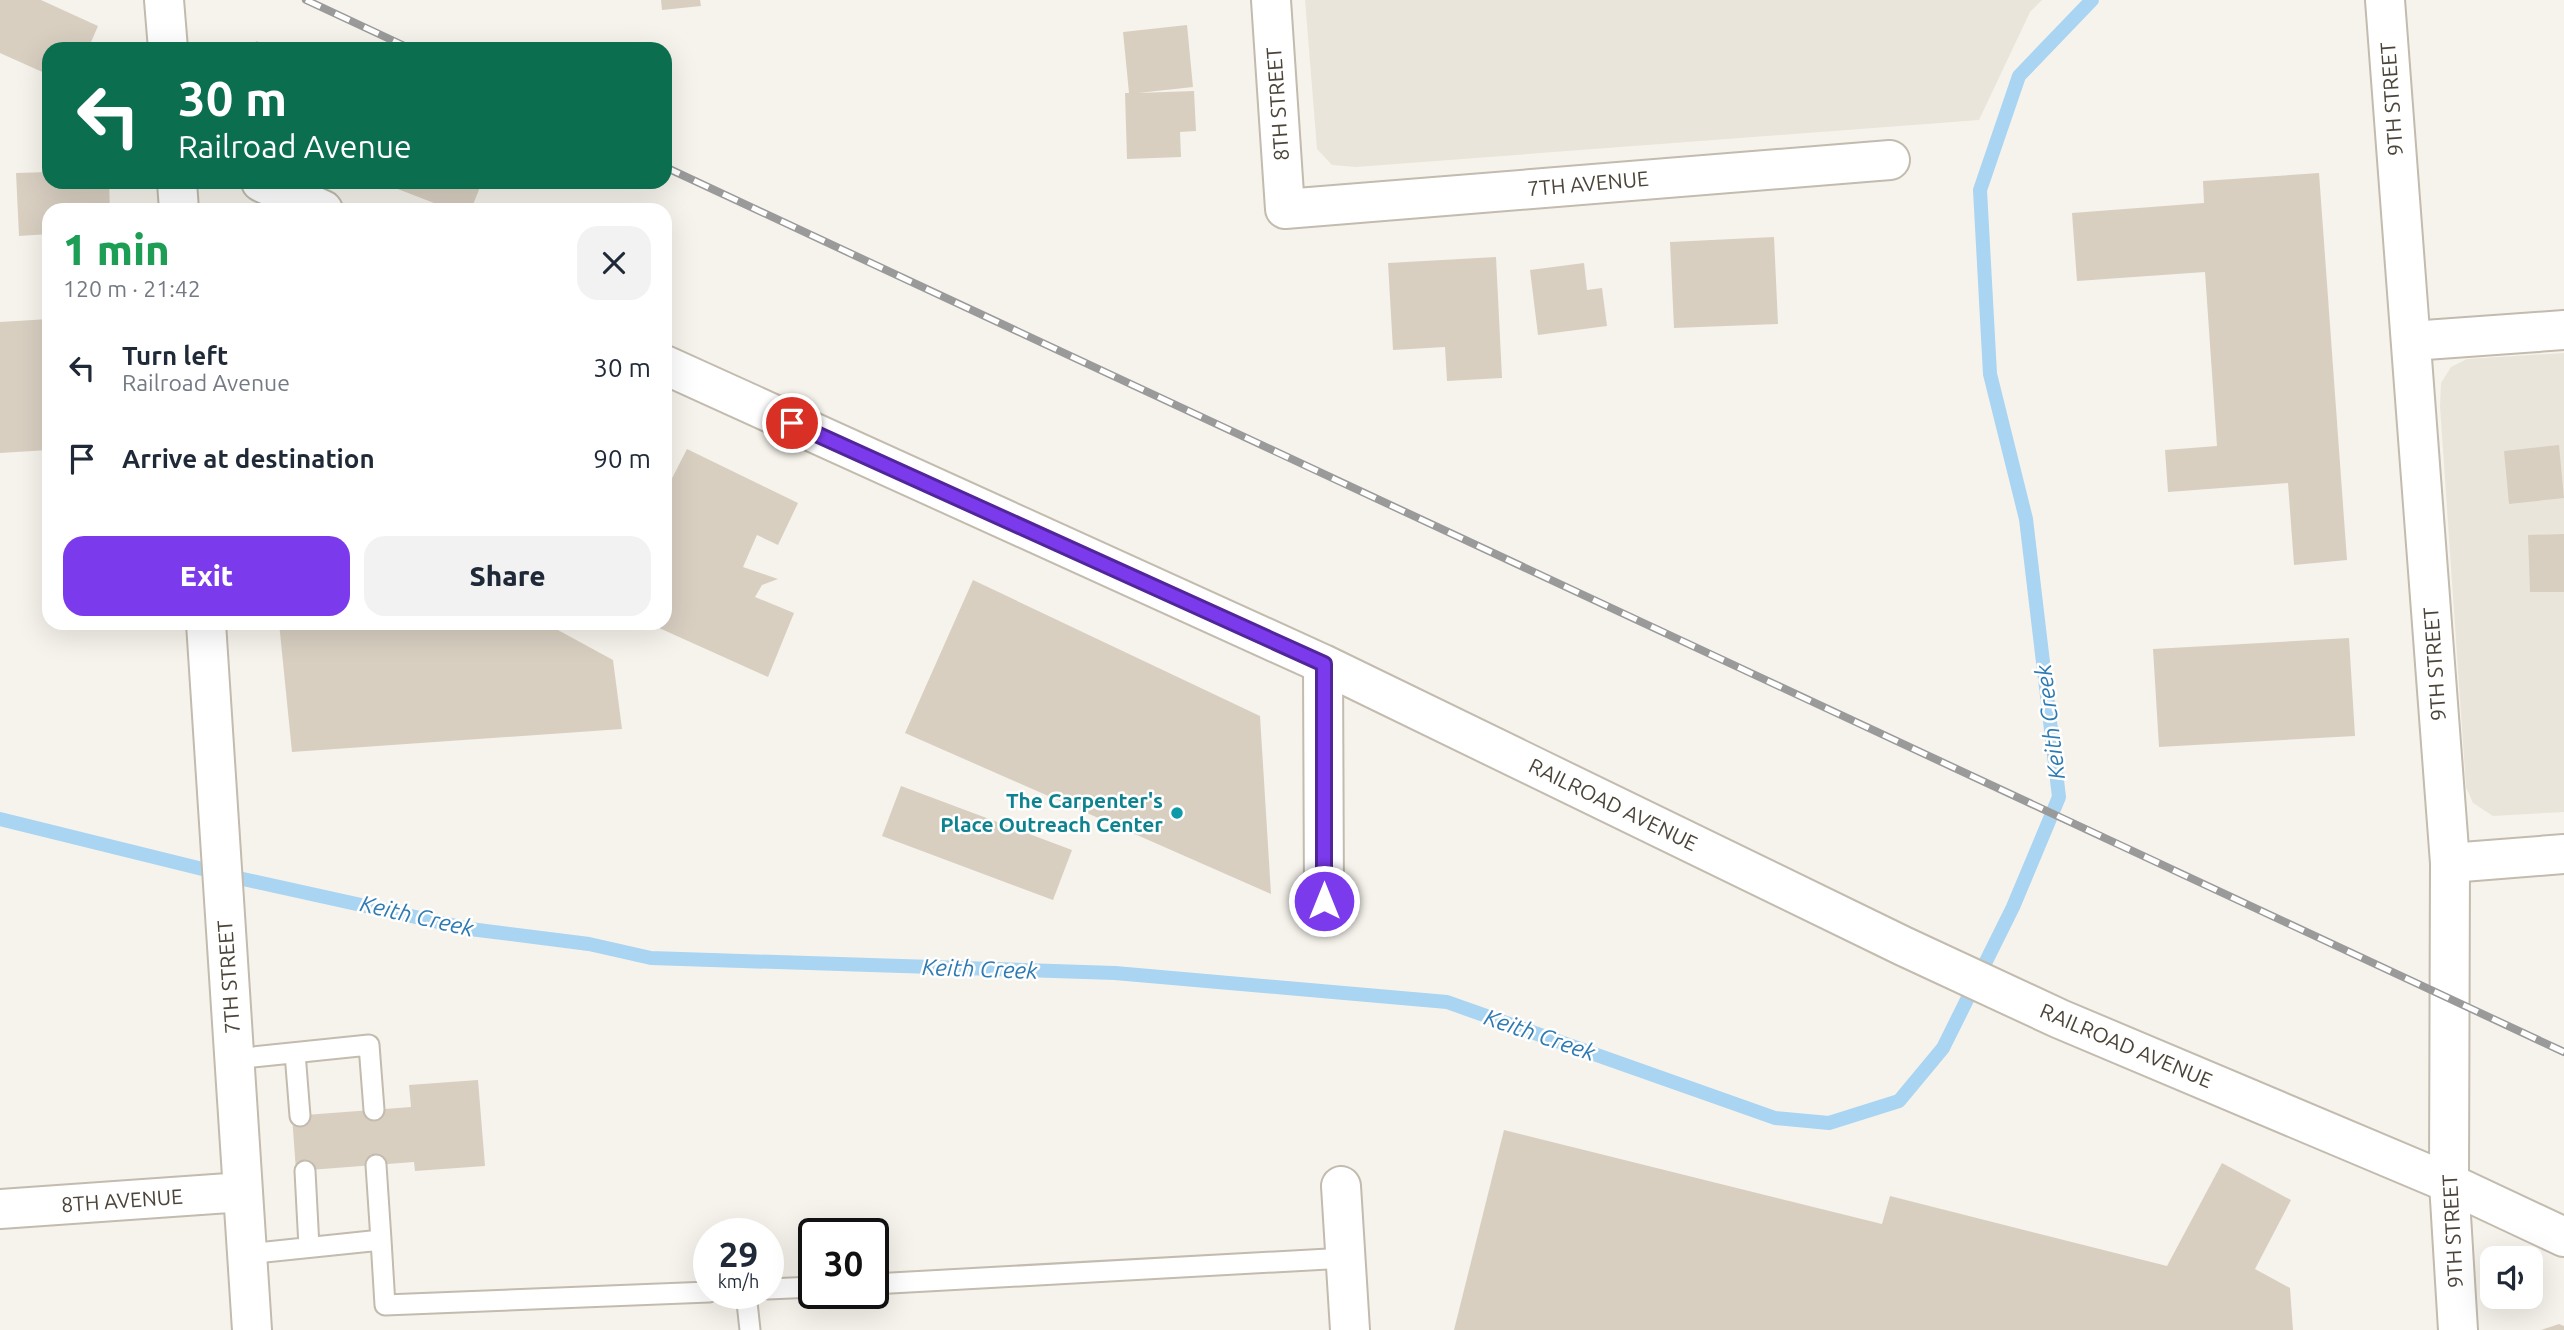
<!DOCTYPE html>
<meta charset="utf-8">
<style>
:root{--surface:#fff;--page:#f2f2f3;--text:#1f2937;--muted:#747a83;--accent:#7c3aed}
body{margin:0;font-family:Ubuntu,sans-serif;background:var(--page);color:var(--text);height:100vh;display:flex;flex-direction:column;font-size:26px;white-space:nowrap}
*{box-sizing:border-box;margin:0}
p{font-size:23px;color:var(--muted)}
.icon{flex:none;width:38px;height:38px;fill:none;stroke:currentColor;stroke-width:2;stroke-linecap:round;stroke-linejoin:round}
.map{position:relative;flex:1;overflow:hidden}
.details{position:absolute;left:42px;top:203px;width:630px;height:427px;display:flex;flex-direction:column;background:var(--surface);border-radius:21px;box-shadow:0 7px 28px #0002}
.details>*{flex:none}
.guide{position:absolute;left:42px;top:42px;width:630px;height:147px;border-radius:21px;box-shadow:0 7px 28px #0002;background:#0b6e4f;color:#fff;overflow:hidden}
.controls{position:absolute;left:2480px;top:1246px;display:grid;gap:14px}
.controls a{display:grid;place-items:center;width:63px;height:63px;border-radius:14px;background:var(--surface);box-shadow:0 7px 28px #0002;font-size:35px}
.speed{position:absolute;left:693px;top:1218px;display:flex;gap:14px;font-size:35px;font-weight:700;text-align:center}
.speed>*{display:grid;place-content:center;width:91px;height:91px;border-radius:50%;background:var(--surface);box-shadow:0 7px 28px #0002;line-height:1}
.speed small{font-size:18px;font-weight:400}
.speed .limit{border:4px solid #111;border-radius:10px;background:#fff;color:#111}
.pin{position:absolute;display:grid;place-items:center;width:60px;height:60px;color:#fff;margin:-30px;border:4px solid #fff;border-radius:50%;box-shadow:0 2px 7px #0007}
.me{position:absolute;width:77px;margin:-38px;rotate:0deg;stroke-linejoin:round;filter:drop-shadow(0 0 5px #0008)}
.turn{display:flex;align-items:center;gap:24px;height:147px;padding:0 21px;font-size:32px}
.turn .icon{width:91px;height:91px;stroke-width:2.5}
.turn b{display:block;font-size:49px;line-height:60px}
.round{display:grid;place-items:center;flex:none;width:74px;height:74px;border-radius:21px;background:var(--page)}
.overview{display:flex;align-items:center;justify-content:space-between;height:119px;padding:0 21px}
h1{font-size:42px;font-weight:800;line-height:52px;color:#1e9e55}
.action{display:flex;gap:14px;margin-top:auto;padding:14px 21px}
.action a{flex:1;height:80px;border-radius:21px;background:var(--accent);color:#fff;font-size:28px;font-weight:800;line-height:80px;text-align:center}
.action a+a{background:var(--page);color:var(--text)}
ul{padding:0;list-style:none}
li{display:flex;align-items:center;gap:21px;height:91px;padding:0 21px}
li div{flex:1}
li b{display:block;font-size:26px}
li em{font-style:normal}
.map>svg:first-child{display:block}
.residential{fill:#eae5da}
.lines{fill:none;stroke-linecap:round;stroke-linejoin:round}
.stream{stroke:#a9d4f2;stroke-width:14}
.building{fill:#d8cfc1}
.service-casing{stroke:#c2bbae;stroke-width:23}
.minor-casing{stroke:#c2bbae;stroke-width:42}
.tertiary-casing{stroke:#c2bbae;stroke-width:42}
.service{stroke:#fff;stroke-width:19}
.minor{stroke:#fff;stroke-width:38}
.tertiary{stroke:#fff;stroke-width:38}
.rail-casing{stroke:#9a9a9a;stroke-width:8}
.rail{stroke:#fff;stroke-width:5;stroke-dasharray:16;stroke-linecap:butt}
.route-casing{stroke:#51269a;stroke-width:18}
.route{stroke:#7c3aed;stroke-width:12}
.culture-dot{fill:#0f9aa8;stroke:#fff;stroke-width:2.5}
.labels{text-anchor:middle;stroke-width:5;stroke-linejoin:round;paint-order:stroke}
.street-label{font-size:21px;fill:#4b4439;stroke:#fff}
.culture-label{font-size:21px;font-weight:bold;fill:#0d838f;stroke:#fff;text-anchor:end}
.water-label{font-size:23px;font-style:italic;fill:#2e7ab2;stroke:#fff}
</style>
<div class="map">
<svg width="2564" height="1330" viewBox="0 0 2564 1330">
<rect width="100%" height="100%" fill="#f6f3ec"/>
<path class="residential" d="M1305 0H2042L2030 12 1979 120 1356 167 1332 165 1317 149Z
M2564 353V812L2493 816 2473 803 2466 787 2440 406 2441 383 2451 367 2467 359Z"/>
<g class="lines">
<path class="stream" d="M0 819 243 879 470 929 589 944 651 958 1115 973 1447 1002 1775 1118 1829 1123 1899 1101 1943 1048 2013 907 2059 797 2026 519 1990 374 1980 190 2019 76 2092 0"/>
</g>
<path class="building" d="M0 0H41L98 26 88 49H49V75L0 53Z
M661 0H700L701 6 662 10Z
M1187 25 1193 87 1138 93 1194 91 1196 131 1180 132 1181 157 1127 159 1125 93H1129L1123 32Z
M256 41 280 48V49H254Z
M49 172V182H109L110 210H49V234L19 236 16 173Z
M2319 173 2347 560 2294 565 2288 483 2168 492 2165 450 2217 446 2205 272 2077 281 2072 213 2204 203 2203 181Z
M391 182H482L471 210H452L390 186Z
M1774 237 1778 324 1674 328 1670 242Z
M1496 257 1502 378 1447 381 1445 347 1393 350 1388 263Z
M1584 263 1587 290 1602 288 1607 326 1538 335 1530 270Z
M49 319V450L0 453V322Z
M2559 445 2564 498 2509 504 2504 451Z
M687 449 798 503 778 545 757 535 743 567 778 579 762 585 755 597 794 613 768 677 648 623H665V492Z
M2564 534V592H2530L2528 535Z
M973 580 1260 716 1271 894 905 733Z
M279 623H545L613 660 622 729 292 752Z
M2349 638 2355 736 2159 747 2153 649Z
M901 786 1072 850 1053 900 882 836Z
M478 1080 485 1166 415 1171 414 1162 296 1171 292 1116 411 1107 409 1085Z
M1504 1130 1882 1224 1890 1196 2167 1266 2222 1163 2291 1200 2255 1269 2290 1288 2293 1330H1454Z
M2559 1324 2564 1326V1330H2541Z"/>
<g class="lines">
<defs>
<path id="service" d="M295 1053 300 1116
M234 1059 369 1045 374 1110
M376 1165 381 1240
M305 1171 309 1247
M247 1254 381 1240 385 1305 709 1292
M873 1284 1346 1258
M768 1289 814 1287
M746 1293 750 1330"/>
<path id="minor" d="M164 0 168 49
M1271 0 1285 209 1890 160
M177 182 179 210
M261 182 323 210
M2411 341 2564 330
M665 365 1323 664 1903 946 2060 1019 2449 1183 2564 1237
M206 623 252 1330
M1323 664 1324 901
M2450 863 2564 854
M1341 1186 1350 1330
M0 1209 243 1192"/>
<path id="tertiary" d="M2385 0 2450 863 2449 1183 2458 1330"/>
</defs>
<use href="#service" class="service-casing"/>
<use href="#minor" class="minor-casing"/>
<use href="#tertiary" class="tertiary-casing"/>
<use href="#service" class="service"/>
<use href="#minor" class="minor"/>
<use href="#tertiary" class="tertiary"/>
<defs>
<path id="rail" d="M306 0 411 49
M665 167 2564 1052"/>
</defs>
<use href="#rail" class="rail-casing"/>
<use href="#rail" class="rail"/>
</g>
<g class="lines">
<defs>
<path id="route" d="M792 423 1324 664V901"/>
</defs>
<use href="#route" class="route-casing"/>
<use href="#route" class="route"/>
</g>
<circle class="culture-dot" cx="1177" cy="813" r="7"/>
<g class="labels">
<g class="street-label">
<text transform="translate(2392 99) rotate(-94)" y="7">9TH STREET</text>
<text transform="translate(1278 104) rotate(-94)" y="7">8TH STREET</text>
<text transform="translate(1588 184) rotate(-5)" y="7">7TH AVENUE</text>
<text transform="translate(2435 664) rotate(-94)" y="7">9TH STREET</text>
<text transform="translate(1613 805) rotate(26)" y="7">RAILROAD AVENUE</text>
<text transform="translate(229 977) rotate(-94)" y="7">7TH STREET</text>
<text transform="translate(2126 1046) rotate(23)" y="7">RAILROAD AVENUE</text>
<text transform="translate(122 1201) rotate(-4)" y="7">8TH AVENUE</text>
<text transform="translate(2453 1231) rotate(-93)" y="7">9TH STREET</text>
</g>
<g class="culture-label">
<text x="1163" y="808">The Carpenter's<tspan x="1163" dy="24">Place Outreach Center</tspan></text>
</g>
<g class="water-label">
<text transform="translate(2050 722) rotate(-97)" y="8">Keith Creek</text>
<text transform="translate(417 916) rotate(13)" y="8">Keith Creek</text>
<text transform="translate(980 969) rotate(2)" y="8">Keith Creek</text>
<text transform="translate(1540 1035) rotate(19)" y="8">Keith Creek</text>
</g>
</g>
</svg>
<div class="controls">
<a><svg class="icon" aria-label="sound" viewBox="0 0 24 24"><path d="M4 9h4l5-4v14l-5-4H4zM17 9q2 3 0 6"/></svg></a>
</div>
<div class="speed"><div>29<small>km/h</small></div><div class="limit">30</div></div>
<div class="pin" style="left:792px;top:423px;background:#d93025"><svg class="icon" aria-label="arrive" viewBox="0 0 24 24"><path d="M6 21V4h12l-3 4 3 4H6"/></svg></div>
<svg class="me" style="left:1324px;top:901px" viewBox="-20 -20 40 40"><circle r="17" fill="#7c3aed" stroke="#fff" stroke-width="3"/><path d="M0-11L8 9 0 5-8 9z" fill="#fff"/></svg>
<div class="guide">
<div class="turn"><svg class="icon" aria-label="left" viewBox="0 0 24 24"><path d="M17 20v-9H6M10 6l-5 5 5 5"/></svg><div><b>30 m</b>Railroad Avenue</div></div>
</div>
<section class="details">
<div class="overview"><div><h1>1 min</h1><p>120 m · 21:42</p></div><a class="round"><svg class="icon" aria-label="close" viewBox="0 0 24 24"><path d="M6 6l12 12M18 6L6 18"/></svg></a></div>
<ul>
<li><svg class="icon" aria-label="left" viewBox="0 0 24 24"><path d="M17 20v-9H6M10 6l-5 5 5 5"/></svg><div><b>Turn left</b><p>Railroad Avenue</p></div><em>30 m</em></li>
<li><svg class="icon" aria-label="arrive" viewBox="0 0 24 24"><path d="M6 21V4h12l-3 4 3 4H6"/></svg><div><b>Arrive at destination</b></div><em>90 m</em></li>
</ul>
<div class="action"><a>Exit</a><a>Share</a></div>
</section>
</div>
